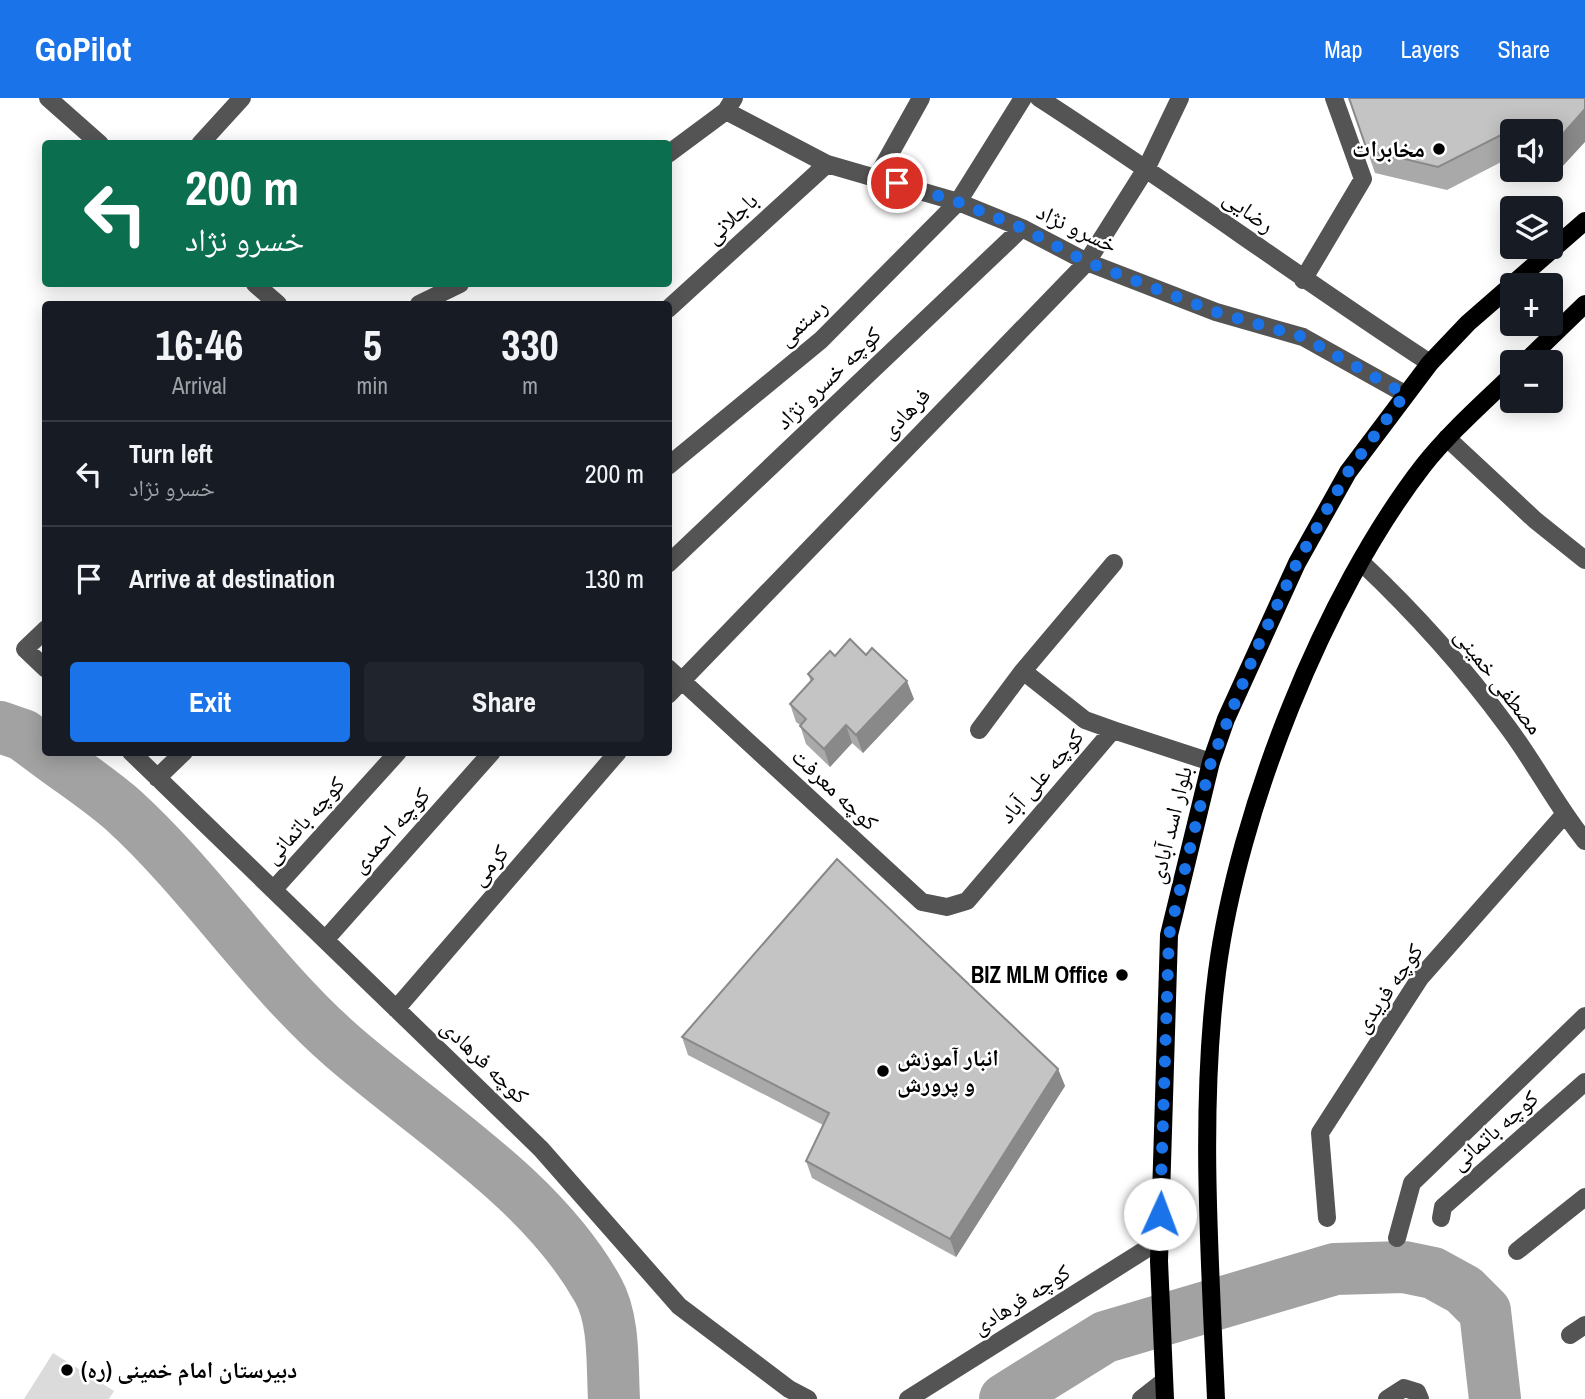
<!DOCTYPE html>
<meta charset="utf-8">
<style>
:root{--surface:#171b24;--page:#20242c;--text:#f1f3f6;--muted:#9ea1a6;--line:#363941;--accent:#1a73e8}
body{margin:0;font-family:"Archivo Narrow","Noto Naskh Arabic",sans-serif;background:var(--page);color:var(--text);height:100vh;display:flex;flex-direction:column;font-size:26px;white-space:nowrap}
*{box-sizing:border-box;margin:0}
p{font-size:23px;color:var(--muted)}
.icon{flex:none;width:38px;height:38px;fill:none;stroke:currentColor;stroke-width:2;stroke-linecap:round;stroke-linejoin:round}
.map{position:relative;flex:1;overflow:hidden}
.details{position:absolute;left:42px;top:203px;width:630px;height:455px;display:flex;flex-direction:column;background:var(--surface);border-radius:7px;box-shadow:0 4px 18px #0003}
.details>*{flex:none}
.guide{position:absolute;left:42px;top:42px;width:630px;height:147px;border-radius:7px;box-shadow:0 4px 18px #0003;background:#0b6e4f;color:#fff;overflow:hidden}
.controls{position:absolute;left:1500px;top:21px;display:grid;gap:14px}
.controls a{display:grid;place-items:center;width:63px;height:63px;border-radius:7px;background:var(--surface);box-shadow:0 4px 18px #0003;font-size:35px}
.pin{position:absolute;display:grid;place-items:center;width:60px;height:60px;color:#fff;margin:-30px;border:4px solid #fff;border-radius:50%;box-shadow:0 2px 7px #0007}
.me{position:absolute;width:77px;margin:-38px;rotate:2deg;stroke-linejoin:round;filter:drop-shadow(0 0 5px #0008)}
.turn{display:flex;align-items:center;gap:24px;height:147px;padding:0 28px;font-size:32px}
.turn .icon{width:91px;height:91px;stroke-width:2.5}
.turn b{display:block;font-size:49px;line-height:60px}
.eta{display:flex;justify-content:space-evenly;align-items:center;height:119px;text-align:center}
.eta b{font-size:42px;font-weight:700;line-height:49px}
.action{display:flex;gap:14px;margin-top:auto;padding:14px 28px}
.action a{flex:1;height:80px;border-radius:7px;background:var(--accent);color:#fff;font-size:28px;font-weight:700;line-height:80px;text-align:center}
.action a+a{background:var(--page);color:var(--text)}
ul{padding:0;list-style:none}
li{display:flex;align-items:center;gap:21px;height:105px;padding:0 28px;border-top:2px solid var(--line)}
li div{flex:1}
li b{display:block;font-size:26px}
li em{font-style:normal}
header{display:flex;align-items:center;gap:42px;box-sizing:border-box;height:98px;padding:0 35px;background:var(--accent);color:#fff}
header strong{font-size:33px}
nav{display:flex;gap:38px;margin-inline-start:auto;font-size:24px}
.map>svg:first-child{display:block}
.green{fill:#dbdbdb}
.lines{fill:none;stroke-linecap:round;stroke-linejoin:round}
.river{stroke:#a2a2a2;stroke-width:52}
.minor{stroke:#545454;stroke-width:18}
.major{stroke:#000;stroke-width:18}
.wall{fill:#a9a9a9}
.shaded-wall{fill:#898989}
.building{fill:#c4c4c4;stroke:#898989;stroke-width:2}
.route{stroke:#1a73e8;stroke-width:12;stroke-dasharray:0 21.6}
.poi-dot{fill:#000;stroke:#fff;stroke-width:2.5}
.labels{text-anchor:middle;stroke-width:5;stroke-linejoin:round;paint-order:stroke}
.poi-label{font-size:23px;font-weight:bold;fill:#000;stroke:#fff;text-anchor:end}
.street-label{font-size:23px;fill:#000;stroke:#fff}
</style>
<header>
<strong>GoPilot</strong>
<nav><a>Map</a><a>Layers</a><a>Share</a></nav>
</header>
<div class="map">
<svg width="1585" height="1301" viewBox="0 0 1585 1301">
<rect width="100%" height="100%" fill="#fff"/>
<path class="green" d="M53 1255 114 1293 109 1301H24Z"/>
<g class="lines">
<path class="river" d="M0 629 23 637 46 654
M46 654C71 673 99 691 123 712 202 784 261 877 342 948 427 1022 542 1091 598 1192 615 1222 612 1267 614 1301
M1005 1301 1105 1239 1335 1171 1404 1169 1433 1175 1464 1192 1485 1213 1495 1301"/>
<path class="minor" d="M48 0 100 46
M1039 0C1171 85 1298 179 1430 265
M726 13 827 66 958 104 1022 130 1087 164 1216 214 1303 239 1405 296
M200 46 242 0
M668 56 726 13 734 0
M877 79 921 0
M1303 182 1363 81 1334 0
M255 186 278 206
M419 206 460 186
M668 211 827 66
M1447 340 1535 422 1585 462
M668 368 821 242 958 104 1023 0
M1361 464C1414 514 1463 568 1507 628 1535 665 1556 707 1585 743
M668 466 1022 130
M46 531 25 551 46 571
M668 570 922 804 947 809 967 803 1113 632 1211 664
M1023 573 1085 622 1113 632
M668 597 1087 164 1147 69 1180 0
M979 632 1023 573 1114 465
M131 654 541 1051 679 1208 789 1291 808 1301
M157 680 184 654
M274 791 398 654
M325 842 492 654
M396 911 618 654
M1327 1120 1320 1035 1420 880 1564 717
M1441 1120 1443 1109 1585 984
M1397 1140 1412 1085 1585 918
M1517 1153 1585 1099
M1570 1237 1585 1227
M908 1301 1159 1143
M1141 1301 1164 1283
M1387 1301 1404 1290 1417 1294 1420 1301"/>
<path class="major" d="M1525 264 1585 206
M1165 1301 1159 1163 1169 837 1211 664 1226 621 1297 465 1348 374 1430 265 1468 225 1585 123
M1216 1301C1210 1161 1199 1013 1217 874 1238 713 1324 496 1423 368 1449 335 1482 306 1512 277"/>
</g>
<path class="wall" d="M1349 0H1585L1561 70 1550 58V33H1512V64L1509 60 1447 92 1375 75Z
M835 558 914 601 863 655 852 645 830 669 806 646 800 627 796 624 790 606 811 584 808 576Z
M682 939 1058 971 1065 988 956 1159 812 1080 806 1063 823 1027 688 957Z"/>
<path class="shaded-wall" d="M1585 11V44L1561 70 1553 47Z
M1522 22 1526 33H1513Z
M1512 34V63L1505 43Z
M907 583 914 601 863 655 856 637Z
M846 627 852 645 830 669 824 651Z
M1058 971 1065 988 956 1159 950 1141Z"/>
<path class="building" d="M1349 0H1585V11L1553 47 1550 44V33H1540L1530 22H1522L1505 43 1501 37 1438 69 1367 52Z
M850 541 866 557 872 550 907 583 856 637 846 627 824 651 800 628 806 621 790 606 813 581 808 576 830 553 835 558Z
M837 761 1058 971 950 1141 806 1063 829 1015 682 939Z"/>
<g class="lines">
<path class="route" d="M897 85 958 104 1022 130 1087 164 1216 214 1303 239 1405 296 1348 374 1297 465 1257 550 1211 664 1169 837 1160 1116"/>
</g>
<g class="poi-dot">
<circle cx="1439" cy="51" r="7"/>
<circle cx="1122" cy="877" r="7"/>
<circle cx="883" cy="973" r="7"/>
<circle cx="67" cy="1272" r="7"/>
</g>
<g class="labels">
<g class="poi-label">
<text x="1425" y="59">مخابرات</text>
<text x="1108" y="885">BIZ MLM Office</text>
<text x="897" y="968" text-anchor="start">انبار آموزش<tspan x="897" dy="26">و پرورش</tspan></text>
<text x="81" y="1280" text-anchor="start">دبیرستان امام خمینی (ره)</text>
</g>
<g class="street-label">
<text transform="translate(1249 113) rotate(36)" y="8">رضایی</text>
<text transform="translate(731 120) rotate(-43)" y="8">باجلانی</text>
<text transform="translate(1077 130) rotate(25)" y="8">خسرو نژاد</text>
<text transform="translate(802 224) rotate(-42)" y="8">رستمی</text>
<text transform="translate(828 280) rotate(-44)" y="8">کوچه خسرو نژاد</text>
<text transform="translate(905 315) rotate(-46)" y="8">فرهادی</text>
<text transform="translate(1499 583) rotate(52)" y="8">مصطفی خمینی</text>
<text transform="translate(1041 678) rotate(-49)" y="8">کوچه علی آباد</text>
<text transform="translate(835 691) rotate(43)" y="8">کوچه معرفت</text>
<text transform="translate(304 722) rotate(-48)" y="8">کوچه باتمانی</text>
<text transform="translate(1170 727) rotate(-76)" y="8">بلوار اسد آبادی</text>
<text transform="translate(390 732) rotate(-48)" y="8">کوچه احمدی</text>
<text transform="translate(489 767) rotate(-49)" y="8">کرمی</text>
<text transform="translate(1388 890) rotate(-55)" y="8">کوچه فریدی</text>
<text transform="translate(485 963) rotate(44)" y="8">کوچه فرهادی</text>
<text transform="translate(1494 1032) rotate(-41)" y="8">کوچه باتمانی</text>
<text transform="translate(1021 1201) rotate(-32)" y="8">کوچه فرهادی</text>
</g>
</g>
</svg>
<div class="controls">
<a><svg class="icon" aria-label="sound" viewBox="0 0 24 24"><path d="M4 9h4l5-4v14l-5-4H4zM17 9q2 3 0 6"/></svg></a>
<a><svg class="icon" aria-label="layers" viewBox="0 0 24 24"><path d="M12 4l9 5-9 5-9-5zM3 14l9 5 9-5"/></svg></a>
<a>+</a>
<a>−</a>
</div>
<div class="pin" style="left:897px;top:85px;background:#d93025"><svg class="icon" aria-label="arrive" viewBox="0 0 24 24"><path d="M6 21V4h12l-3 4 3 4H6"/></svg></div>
<svg class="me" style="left:1160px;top:1116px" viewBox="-20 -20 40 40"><circle r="19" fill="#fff"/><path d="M0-13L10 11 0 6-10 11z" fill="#1a73e8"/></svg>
<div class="guide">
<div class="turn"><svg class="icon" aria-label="left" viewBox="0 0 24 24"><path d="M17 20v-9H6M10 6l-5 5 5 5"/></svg><div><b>200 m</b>خسرو نژاد</div></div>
</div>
<section class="details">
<div class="eta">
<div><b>16:46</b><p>Arrival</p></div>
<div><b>5</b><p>min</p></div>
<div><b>330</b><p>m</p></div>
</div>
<ul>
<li><svg class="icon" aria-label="left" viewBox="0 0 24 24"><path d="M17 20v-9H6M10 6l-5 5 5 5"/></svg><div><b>Turn left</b><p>خسرو نژاد</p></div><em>200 m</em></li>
<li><svg class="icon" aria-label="arrive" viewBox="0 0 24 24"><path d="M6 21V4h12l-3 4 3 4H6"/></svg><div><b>Arrive at destination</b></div><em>130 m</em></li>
</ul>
<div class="action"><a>Exit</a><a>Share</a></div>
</section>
</div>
